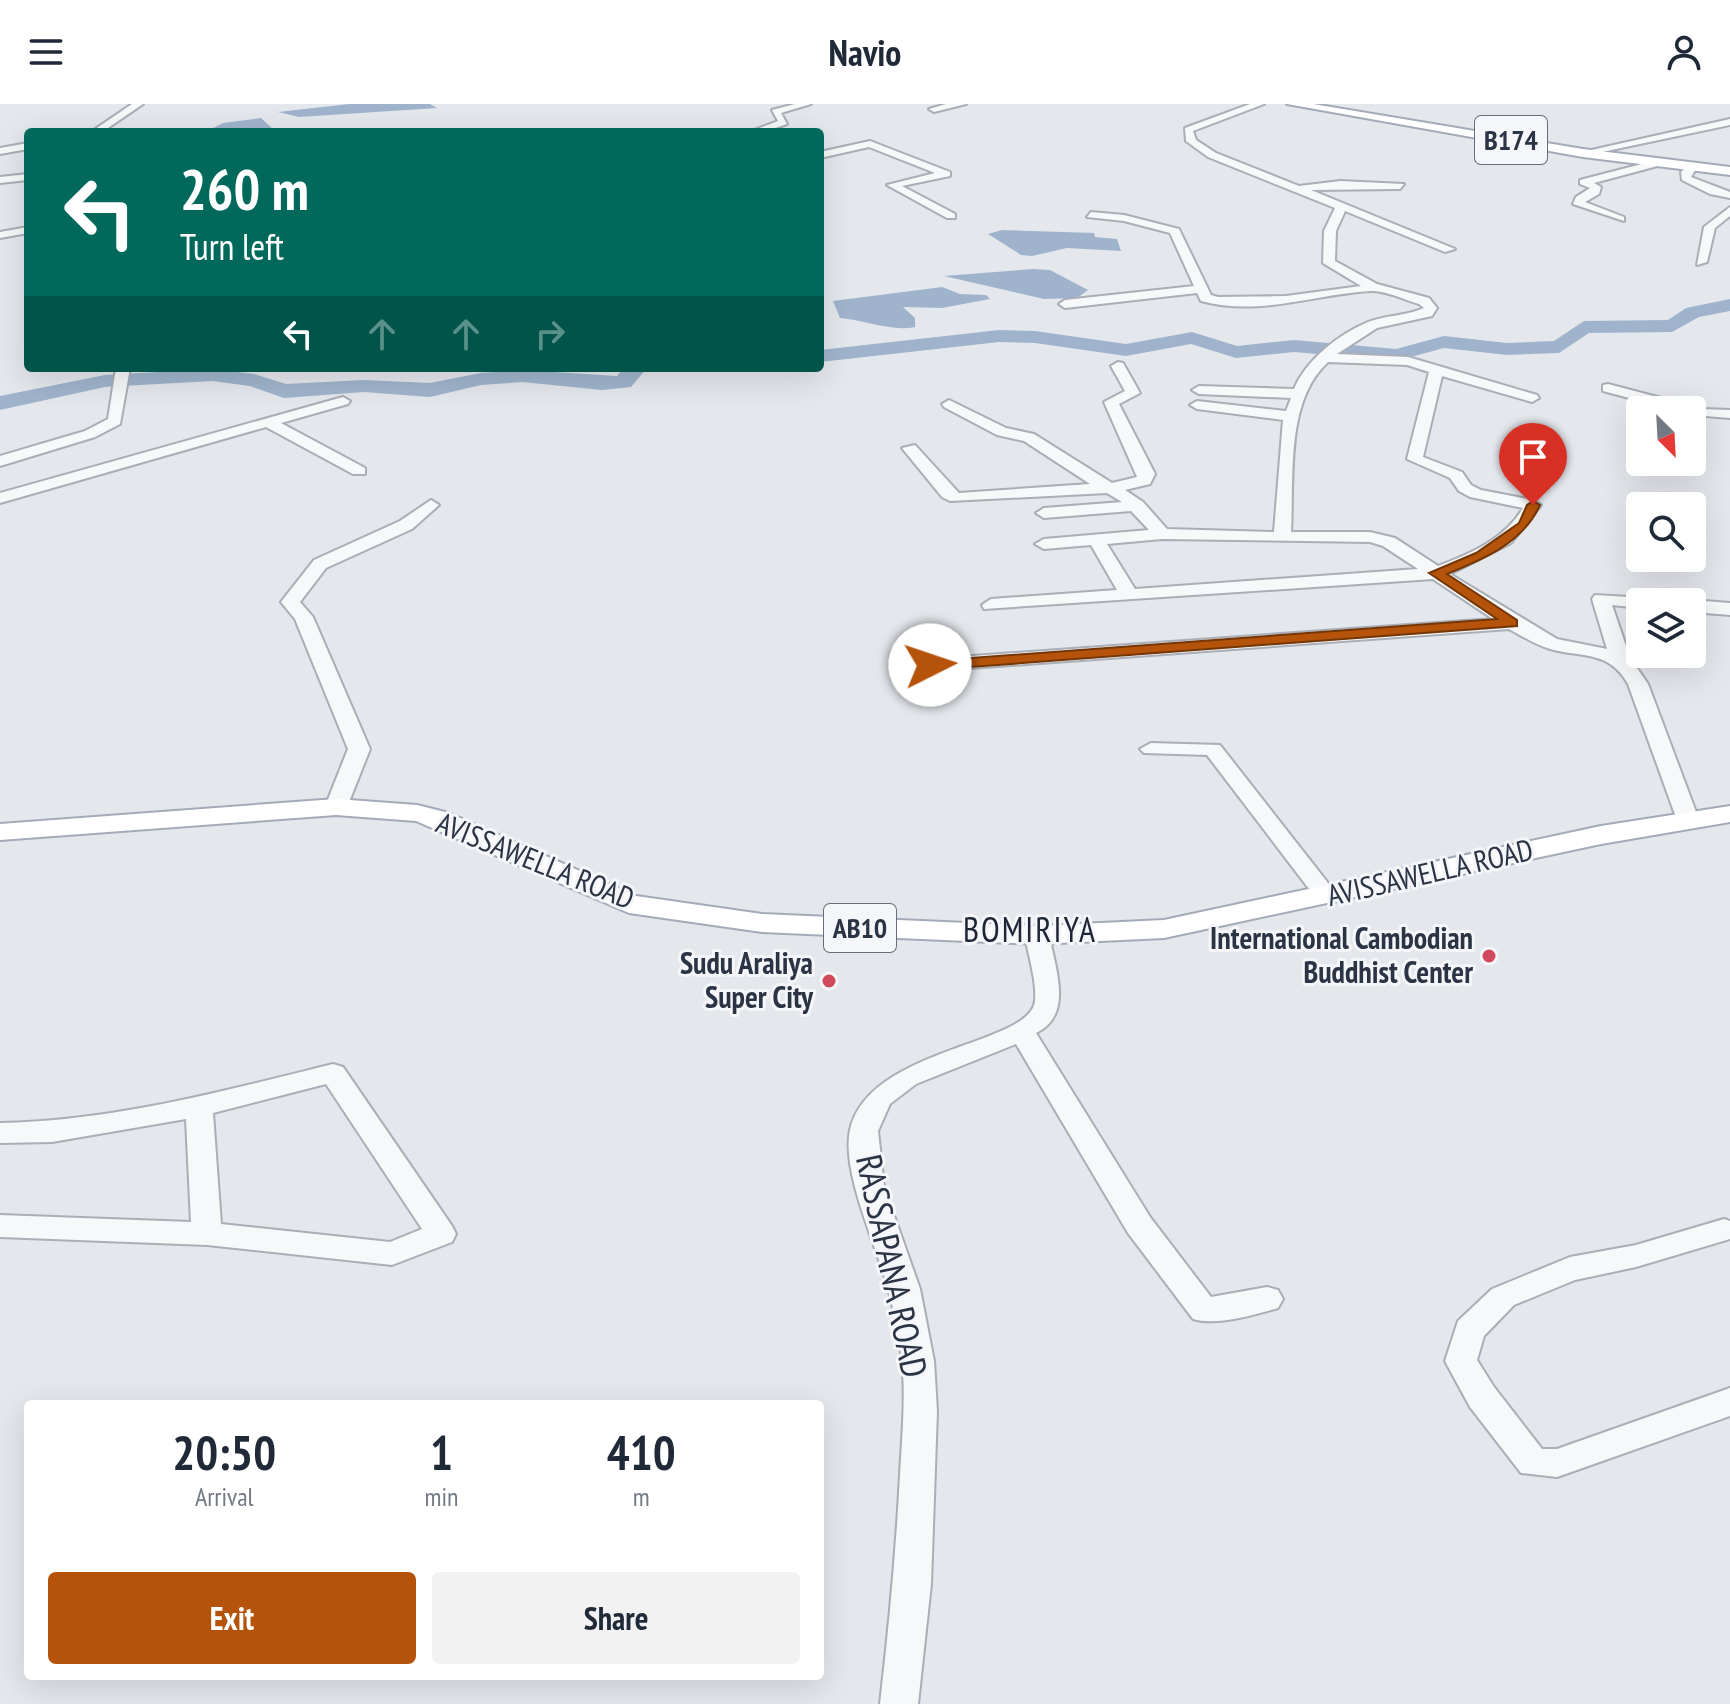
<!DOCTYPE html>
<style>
:root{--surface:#fff;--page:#f2f2f3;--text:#1f2937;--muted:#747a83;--accent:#b45309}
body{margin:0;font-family:"PT Sans Narrow",sans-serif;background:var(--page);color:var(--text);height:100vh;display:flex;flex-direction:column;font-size:30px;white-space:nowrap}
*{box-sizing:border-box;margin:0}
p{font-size:26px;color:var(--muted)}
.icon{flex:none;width:44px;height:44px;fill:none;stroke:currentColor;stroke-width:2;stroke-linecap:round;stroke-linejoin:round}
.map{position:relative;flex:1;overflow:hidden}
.drawer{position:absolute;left:24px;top:1296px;width:800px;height:280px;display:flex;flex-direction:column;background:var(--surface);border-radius:8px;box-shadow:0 8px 32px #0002}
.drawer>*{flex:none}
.banner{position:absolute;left:24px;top:24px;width:800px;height:244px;border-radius:8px;box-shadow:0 8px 32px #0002;background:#00695c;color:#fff;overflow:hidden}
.needle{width:52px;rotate:156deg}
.controls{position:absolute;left:1626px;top:292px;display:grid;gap:16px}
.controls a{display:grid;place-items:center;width:80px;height:80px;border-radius:8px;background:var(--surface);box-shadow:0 8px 32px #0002;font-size:40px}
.pin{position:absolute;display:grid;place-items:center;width:68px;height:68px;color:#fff;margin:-82px -34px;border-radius:50% 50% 50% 0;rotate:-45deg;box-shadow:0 0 8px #0007}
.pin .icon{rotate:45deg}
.me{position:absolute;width:88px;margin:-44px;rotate:86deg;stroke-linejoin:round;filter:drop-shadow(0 0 6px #0008)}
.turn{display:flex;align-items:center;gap:28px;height:168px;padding:0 24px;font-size:36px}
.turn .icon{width:104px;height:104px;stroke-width:2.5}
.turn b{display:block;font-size:56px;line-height:68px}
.lanes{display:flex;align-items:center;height:76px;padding:0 24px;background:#0003;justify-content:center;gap:40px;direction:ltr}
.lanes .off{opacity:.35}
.eta{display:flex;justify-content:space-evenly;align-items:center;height:136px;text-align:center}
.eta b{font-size:48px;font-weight:700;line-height:56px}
.cta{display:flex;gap:16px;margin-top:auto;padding:16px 24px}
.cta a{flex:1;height:92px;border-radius:8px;background:var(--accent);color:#fff;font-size:32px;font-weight:700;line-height:92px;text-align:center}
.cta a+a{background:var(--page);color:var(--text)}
header{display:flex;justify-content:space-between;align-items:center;height:104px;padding:0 24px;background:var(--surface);font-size:36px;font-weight:700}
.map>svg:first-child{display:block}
.water{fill:#9fb4cc}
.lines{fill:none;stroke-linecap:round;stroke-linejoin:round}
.river{fill:#9fb4cc;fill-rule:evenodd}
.minor-casing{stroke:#a9aeb7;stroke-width:4}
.major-casing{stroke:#a3abb8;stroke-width:4}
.minor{fill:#f7f8fa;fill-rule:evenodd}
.major{fill:#fff;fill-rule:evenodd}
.route{fill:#b45309;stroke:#753606;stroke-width:2}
.poi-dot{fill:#d1495b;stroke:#f4f6f9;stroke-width:3}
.labels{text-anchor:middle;stroke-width:6;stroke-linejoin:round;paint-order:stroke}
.shield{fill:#f4f6f9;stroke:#676e7b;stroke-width:2}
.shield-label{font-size:28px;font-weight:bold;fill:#2b3445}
.street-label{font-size:30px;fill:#2b3445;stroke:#f4f6f9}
.poi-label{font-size:30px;font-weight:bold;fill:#2b3445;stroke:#f4f6f9;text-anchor:end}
.quarter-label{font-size:34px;letter-spacing:2px;fill:#1d2536;stroke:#f4f6f9}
.near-street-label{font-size:36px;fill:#2b3445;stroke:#f4f6f9}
</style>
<header><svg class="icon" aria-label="menu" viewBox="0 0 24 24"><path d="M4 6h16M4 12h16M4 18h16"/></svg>Navio<svg class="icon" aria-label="person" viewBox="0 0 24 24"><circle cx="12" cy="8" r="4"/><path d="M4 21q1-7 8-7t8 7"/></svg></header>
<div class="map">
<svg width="1730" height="1600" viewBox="0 0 1730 1600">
<rect width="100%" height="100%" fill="#e4e7ec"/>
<path class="water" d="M349 0H430L437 4 299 13 278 8Z
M261 14 276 28H205L223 19Z
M1002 126 1094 129 1095 133 1117 135 1121 147 1067 144 1032 152 1021 151 988 130Z
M1033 165 1050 166 1088 186 1077 194 1044 195 944 172Z
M942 183 960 190 986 191 990 195 942 204 903 203 915 214V223C892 228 865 216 840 214L833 197Z"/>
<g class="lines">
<path class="river" d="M1730 195V207L1699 213 1672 228 1589 229 1559 249 1507 251 1444 244 1396 257 1294 248 1236 254 1191 240 1126 252 1035 239 999 238 820 258V246L999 226 1035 227 1126 240 1192 228 1237 242 1294 236 1396 245 1444 232 1507 239 1554 237 1584 217 1668 216 1686 204Z
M624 264H647L631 283 602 286 522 278 481 281 430 293 364 288 284 294 250 282 212 277 105 283 0 306V292L105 271 212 265 254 270 286 280 364 276 430 279 481 269 522 266 617 272Z"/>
<defs>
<path id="minor" d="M132 0H143L102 28H91Z
M795 0H811L781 9 787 20 764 28H749L778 17 772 6Z
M946 0H966L934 8 929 5Z
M1250 0H1264L1193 27 1196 36 1216 49 1299 82 1340 77 1404 80 1400 85 1311 86 1455 145 1445 148 1345 107 1336 127 1335 157 1377 180 1429 194 1437 204 1432 212 1377 224 1337 250 1408 253 1537 291 1539 294 1532 298 1442 272 1423 353 1462 368 1471 381 1481 386 1533 396 1541 401 1511 439 1450 470 1557 535 1607 545 1592 495 1595 491 1647 494 1649 498H1640V504L1612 501 1630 554 1648 580 1699 716 1696 721 1688 723 1677 716 1628 580C1609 546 1583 554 1550 545 1536 541 1522 532 1509 525L930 567 920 561 930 555 1493 515 1433 475 984 505 982 501 991 495 1117 486 1091 441 1044 445 1035 440 1044 435 1149 426 1131 407 1044 414 1036 409 1044 404 1122 398 1107 389 950 397 942 393 902 344 915 341 959 389 1090 380 1024 337 997 331 944 303 942 300 949 296 1006 324 1034 330 1112 379 1137 373 1104 298 1125 287 1111 262 1118 258 1123 259 1140 289 1119 300 1155 370 1150 380 1125 386 1143 398 1167 425 1274 428 1283 316 1197 305 1190 301 1197 297 1286 307 1291 294 1199 290 1192 286 1199 282 1294 285C1306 256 1339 230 1368 218 1386 211 1407 212 1424 204L1419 200C1405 196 1385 186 1371 187 1315 190 1258 213 1201 197L1197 189 1065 204 1059 200 1065 196 1194 182 1170 129 1124 117 1087 113 1091 108 1124 111 1179 125 1211 191 1218 193 1286 192 1361 182 1323 159 1324 127 1335 104 1208 53 1186 37 1185 24ZM1328 258 1407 261 1429 268 1407 355 1450 374 1459 387 1470 393 1523 404C1505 435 1470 450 1438 462L1395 434 1370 428H1291C1294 374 1285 297 1328 258ZM1162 435 1370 438 1383 442 1418 465 1135 485 1107 440Z
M1730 15V21L1583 52 1578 49Z
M870 37 950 68V72L902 82 955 110V114H947L887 81 935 69 869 43 820 54V48Z
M28 39V45L0 50V44Z
M1661 55 1665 60 1594 79 1601 83 1599 90 1585 98 1624 113V117L1573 100 1576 93 1590 84 1580 80V76Z
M1689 60 1698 62 1691 73 1730 88V94L1710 90 1682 76 1681 68Z
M28 70V76L0 79V73Z
M1730 103V112L1715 124 1707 158 1697 161 1704 123Z
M28 123V129L0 134V128Z
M116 264H130L120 320 95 333 0 362V352L85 327 108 315Z
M1608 280 1703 305 1730 306V314L1692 311V306H1674L1603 287V281Z
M343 293 350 297 348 300 281 319 365 364V370H353L266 323 0 399V389Z
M431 396 439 401 412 425 326 464 300 498 313 513 370 645 347 703 344 708H328L325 703 348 645 295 515 281 498 314 456 400 417Z
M1692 496 1730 499V511L1692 508V498H1686Z
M1151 639 1220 641 1335 788 1339 793 1335 798H1319L1207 651 1144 649 1140 645Z
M1037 824 1049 831C1055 864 1074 911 1036 929L1150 1113 1211 1193 1267 1183 1278 1186 1283 1195 1278 1204C1254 1211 1216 1222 1193 1215L1128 1129 1016 940 916 980 890 1000 878 1027 884 1083 920 1185 934 1257 937 1307 931 1480 918 1600H880C889 1523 896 1448 900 1371 902 1333 906 1293 902 1256 899 1232 894 1207 888 1184 877 1143 841 1068 850 1026 869 943 1030 942 1035 897 1037 877 1028 851 1025 831Z
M333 960 343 963 452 1122 456 1130 452 1138 392 1161 207 1141 0 1133V1111L191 1118 186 1015 52 1038 0 1039V1019C113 1017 224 987 333 960ZM326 980 422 1125 390 1138 221 1120 213 1009Z
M1724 1115 1730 1117V1135L1636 1163 1575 1176 1514 1201 1484 1232 1477 1256 1494 1283 1542 1345H1557L1730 1284V1312L1557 1373 1521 1369 1470 1303 1445 1257 1458 1217 1492 1185 1570 1153 1636 1141Z"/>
<path id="major" d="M1287 0H1313L1583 45 1730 63V71L1583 53Z
M336 695 417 701 449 709 636 792 762 810 1037 822 1164 816 1601 722 1730 702V718L1601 740 1164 834 1037 840 762 828 629 809 416 717 336 711 0 736V720Z"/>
</defs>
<use href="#minor" class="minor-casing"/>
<use href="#major" class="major-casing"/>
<use href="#minor" class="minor"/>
<use href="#major" class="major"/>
</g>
<path class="route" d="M1533 397 1540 401C1523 439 1484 455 1447 470L1517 516V522L930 566 923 561 930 557 1497 515 1429 469 1476 449 1519 419 1527 401Z"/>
<g class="poi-dot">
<circle cx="1489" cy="852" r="8"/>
<circle cx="829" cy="877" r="8"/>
</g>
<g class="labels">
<g class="shield">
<rect x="1475" y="12" width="72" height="48" rx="6"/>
<rect x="824" y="800" width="72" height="48" rx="6"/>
</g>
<g class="shield-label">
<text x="1511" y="46">B174</text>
<text x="860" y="834">AB10</text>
</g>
<g class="street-label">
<text transform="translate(535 757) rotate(22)" y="10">AVISSAWELLA ROAD</text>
<text transform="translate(1430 769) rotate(-13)" y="10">AVISSAWELLA ROAD</text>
</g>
<g class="poi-label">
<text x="1473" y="845">International Cambodian<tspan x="1473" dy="34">Buddhist Center</tspan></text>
<text x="813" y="870">Sudu Araliya<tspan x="813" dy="34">Super City</tspan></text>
</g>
<g class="quarter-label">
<text x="1030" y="838">BOMIRIYA</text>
</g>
<g class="near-street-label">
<text transform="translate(892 1162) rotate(78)" y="13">RASSAPANA ROAD</text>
</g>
</g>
</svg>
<div class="controls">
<a><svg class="needle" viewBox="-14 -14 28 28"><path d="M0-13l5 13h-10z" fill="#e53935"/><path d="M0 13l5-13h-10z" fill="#747a83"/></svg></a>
<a><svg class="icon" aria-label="search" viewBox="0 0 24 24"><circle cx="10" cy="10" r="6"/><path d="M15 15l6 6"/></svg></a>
<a><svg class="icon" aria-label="layers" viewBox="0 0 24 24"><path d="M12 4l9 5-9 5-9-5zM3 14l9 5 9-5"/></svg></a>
</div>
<div class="pin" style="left:1533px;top:401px;background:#d93025"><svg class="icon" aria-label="arrive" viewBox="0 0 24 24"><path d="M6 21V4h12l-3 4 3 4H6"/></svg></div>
<svg class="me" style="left:930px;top:561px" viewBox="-20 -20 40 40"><circle r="19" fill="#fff"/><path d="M0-13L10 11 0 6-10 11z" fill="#b45309"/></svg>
<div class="banner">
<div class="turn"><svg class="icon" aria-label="left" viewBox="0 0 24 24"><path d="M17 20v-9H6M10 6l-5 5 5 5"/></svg><div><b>260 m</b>Turn left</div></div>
<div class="lanes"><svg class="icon" aria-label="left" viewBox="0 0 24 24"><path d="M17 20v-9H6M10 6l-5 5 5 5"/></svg><svg class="icon off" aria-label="ahead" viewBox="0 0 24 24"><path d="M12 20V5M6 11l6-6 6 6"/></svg><svg class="icon off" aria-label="ahead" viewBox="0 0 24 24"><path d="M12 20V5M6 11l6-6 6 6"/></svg><svg class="icon off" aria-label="right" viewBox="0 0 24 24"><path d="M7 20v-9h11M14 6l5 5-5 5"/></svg></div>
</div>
<section class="drawer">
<div class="eta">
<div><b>20:50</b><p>Arrival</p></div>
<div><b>1</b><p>min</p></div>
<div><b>410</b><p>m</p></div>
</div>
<div class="cta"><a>Exit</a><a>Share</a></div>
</section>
</div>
